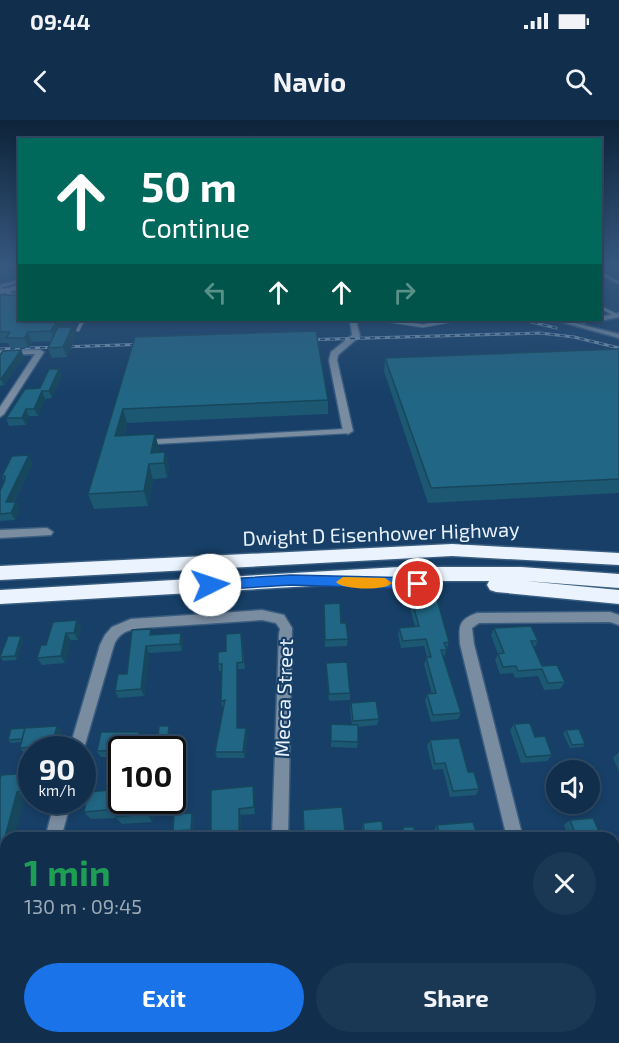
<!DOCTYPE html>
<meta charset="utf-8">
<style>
:root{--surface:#112f4d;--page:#1a3754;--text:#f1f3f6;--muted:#9ca9b6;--line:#304a65;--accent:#1a73e8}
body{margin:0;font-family:"Exo 2",sans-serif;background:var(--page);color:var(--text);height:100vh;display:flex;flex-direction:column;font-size:22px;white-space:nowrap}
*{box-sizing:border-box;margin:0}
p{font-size:20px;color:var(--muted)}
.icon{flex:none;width:33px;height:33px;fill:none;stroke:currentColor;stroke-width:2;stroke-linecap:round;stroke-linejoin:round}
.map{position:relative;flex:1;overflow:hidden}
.details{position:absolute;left:0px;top:712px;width:620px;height:212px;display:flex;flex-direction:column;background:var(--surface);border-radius:18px 18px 0 0;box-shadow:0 3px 9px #0003,0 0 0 2px var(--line)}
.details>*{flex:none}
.banner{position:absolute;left:18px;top:18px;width:584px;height:183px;border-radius:0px;box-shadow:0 3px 9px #0003,0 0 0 2px var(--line);background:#00695c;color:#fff;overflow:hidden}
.tools{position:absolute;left:546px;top:640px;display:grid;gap:12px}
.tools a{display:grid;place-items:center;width:54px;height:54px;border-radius:50%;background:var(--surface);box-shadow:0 3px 9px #0003,0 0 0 2px var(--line);font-size:30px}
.speed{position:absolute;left:18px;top:616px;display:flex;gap:12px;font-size:30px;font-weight:700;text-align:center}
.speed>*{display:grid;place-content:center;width:78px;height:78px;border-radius:50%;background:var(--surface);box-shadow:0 3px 9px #0003,0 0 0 2px var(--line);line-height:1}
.speed small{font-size:15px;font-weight:400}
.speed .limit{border:3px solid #111;border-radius:9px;background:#fff;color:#111}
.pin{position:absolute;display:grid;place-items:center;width:51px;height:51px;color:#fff;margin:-26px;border:3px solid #fff;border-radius:50%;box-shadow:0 2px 6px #0007}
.me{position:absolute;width:66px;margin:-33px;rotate:86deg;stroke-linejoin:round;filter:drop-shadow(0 0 4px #0008)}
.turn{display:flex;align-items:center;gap:21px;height:126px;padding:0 24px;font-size:27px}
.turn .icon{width:78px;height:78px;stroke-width:2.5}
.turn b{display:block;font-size:42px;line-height:51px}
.lanes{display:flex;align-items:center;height:57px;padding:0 24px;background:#0003;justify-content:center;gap:30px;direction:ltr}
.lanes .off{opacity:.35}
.round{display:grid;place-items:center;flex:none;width:63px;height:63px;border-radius:32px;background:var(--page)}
.summary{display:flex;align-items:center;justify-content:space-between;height:102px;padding:0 24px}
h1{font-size:36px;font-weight:700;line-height:45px;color:#1e9e55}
.primary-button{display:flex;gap:12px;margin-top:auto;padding:12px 24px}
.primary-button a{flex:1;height:69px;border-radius:36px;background:var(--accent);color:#fff;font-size:24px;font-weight:700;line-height:69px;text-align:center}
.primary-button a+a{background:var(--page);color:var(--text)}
.status{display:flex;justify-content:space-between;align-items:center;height:42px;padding:0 30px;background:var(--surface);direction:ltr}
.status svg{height:16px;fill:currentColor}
header{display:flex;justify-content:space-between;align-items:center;height:78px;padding:0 24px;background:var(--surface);font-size:27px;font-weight:700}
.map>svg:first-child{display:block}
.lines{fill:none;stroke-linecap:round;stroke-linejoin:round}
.service-far1-casing{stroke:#395c7f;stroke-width:4.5}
.service-casing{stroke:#395c7f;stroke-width:7}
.minor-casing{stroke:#395c7f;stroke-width:3}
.motorway-casing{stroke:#395c7f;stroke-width:3}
.service-far1{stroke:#7a8ca0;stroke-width:3}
.service{stroke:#7a8ca0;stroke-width:4.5}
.minor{fill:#7a8ca0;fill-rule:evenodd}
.motorway{fill:#ebf4fe;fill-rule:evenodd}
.rail-casing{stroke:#7b95ae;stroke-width:3}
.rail{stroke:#173f67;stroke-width:1.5;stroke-dasharray:5;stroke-linecap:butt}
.wall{fill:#1c5872}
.shaded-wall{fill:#17475c}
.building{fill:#216684;stroke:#17475c;stroke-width:1.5}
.route{fill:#1a73e8;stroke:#114b97;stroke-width:1.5}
.slow{fill:#f59e0b}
.labels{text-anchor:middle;stroke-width:4.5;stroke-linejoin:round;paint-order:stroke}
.street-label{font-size:20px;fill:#e9f2fc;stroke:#173f67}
</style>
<div class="status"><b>09:44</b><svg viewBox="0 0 49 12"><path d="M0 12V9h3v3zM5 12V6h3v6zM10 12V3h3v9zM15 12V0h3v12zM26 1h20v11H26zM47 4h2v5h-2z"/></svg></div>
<header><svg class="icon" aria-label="back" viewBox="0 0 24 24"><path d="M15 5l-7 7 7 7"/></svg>Navio<svg class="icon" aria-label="search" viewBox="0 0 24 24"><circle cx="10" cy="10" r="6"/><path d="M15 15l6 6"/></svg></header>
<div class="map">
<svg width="619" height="923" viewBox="0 0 619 923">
<rect width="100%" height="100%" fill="#173f67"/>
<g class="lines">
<defs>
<path id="service-far1" d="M600 153 619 163
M0 166 20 161
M0 168 12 175H20
M600 187 616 195
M353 200H372
M383 200 423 206 455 200
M575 200 584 202
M78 210 82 202 88 200"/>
<path id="service" d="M151 322 348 311"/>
<path id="minor" d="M20 165V169L0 174V170Z
M619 193V197L600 201 597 200H600V197Z
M350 200H356L360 216 338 235 337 240 353 311 348 314 343 311 329 240 331 232 352 215Z
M554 200H563L619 214V218Z
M40 230 44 232 4 294 0 297V287L35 234 0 235V231Z
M47 408 53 412 51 415 0 418V410Z
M262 490 284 495 292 508 288 718H272L279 514 280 509 276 503 262 500 143 508C130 509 119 512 114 525L82 635V630H69L100 525 105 515 112 507 131 499Z
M610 492 619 495V505L610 502 479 503 472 508 474 524 523 718H507L460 524C459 506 458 500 477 493Z
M55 681H71L61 718H45Z
M619 845V865L614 866V846Z
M6 876V918H16L14 923H0V878Z
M262 918H282V923H262Z
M554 918H574L575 923H555Z"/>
<path id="motorway" d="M452 424 619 433V445L452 436 0 460V446Z
M399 447H521L619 454V468L526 461 619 470V484L496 472 490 470 487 465 489 461H399L0 484V470Z"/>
</defs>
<use href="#service-far1" class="service-far1-casing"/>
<use href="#service" class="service-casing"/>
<use href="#minor" class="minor-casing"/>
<use href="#motorway" class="motorway-casing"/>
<use href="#service-far1" class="service-far1"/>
<use href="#service" class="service"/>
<use href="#minor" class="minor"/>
<use href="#motorway" class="motorway"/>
<defs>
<path id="rail" d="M523 200 556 208
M300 220 540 213 574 217 619 228
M0 229 150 224"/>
</defs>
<use href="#rail" class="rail-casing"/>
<use href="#rail" class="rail"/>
</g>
<path class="wall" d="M0 175 20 200H66L62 207H72L76 217 67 237 52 238 48 228 51 221 32 222 29 228H11L8 223H0Z
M135 217 328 280V294L127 303 124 316 155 314 159 329 158 333 165 332 169 347 167 358 153 359 148 386 94 389 88 374Z
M619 229V373L428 383 384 251 385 238Z
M21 230 24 237 4 265 0 266V235Z
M62 256 52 278 45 279 38 296H29L26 305 9 306 6 298 40 268Z
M33 343 14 382H16L20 389 15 400 0 401V371L4 361 2 356Z
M412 481 449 522 444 537H443L461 593 458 599 431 602 425 581 427 574H432L424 544 427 537 424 526 401 528 398 515 399 508 415 507 410 488Z
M324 484 341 503 348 519 347 526 325 527Z
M77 500 81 508 78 520H71L65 543 42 545 37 538 46 525Z
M494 508 538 521 534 528 542 546 565 562 560 569 544 570 538 556 515 558 513 553 500 554 495 540 498 534 491 515Z
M153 515 183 520 182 531 149 533 144 576 118 578 115 571Z
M21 516 23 519 17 540 3 541 0 537Z
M242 519 245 549H238V608H246L247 614 245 638H217L215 632 224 587H222L221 581V551H219L218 544 226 531Z
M326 543 350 573V580L329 581 326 550Z
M351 583 379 599 377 605 358 607V622L357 628 331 627V604L352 605 350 590Z
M514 604 535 617 552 635 547 641 521 643 510 610Z
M57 606 62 612 57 630H32V633L25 634 20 628 21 622 11 623 8 620 26 608Z
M170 609 169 620 160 621 158 618Z
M566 610 585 624 583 627 570 628 563 613Z
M139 612 142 618 140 630H122V637H101L97 631Z
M430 620 468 652 479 669 476 675 450 677 443 649 433 650 427 626Z
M619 632V652L613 638Z
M32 654V677L25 678 6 718V770H0V659Z
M253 666 255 673V694L241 695 211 718Z
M154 681 152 702 122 704 116 698 91 699 84 692Z
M303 690 345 711 344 715 304 718Z
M194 698 193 715 176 716 173 711Z
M570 700 602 718H569L564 705Z
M363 703 384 718H363L362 708Z
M437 705 478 718H436L434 710Z
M403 707 415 718H402L401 712Z
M428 918H456L457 923H429Z"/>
<path class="shaded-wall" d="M7 146H20V156L0 161V148Z
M57 200H66L54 221 51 211Z
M72 207 76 217 67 237 63 227Z
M28 212 32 222 29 228 24 218Z
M21 230 24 237 4 265 1 259Z
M59 249 62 256 52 278 49 271Z
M42 271 45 279 38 296 34 289Z
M26 289 29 296 26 305 22 298Z
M123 289 127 303 120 331 115 316Z
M155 314 159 329 156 344 151 333Z
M165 332 169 347 167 358 164 343Z
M29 335 33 343 10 389 6 382Z
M149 344 153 359 148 386 144 371Z
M16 382 20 389 15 400 11 393Z
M77 500 81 508 78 520 74 513Z
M66 513 71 520 65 543 61 536Z
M181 513 183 520 182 531 180 524Z
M21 516 23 519 17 540 15 536Z
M146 526 149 533 144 576 141 569Z
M237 543 238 549V614L237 608Z
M57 606 62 612 57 630H56L52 625Z
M169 606 170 609 169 620 168 617Z
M246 608 247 614 245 638 243 632Z
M139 612 142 618 140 630H135Z
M30 653 32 654V677L25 671Z
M253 666 255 673V694L254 687Z
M17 672 25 678 14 718 5 717Z
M148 681H154L152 702 147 694Z
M239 689 241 695V718H239Z
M192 693 194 698 193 715 191 710Z
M3 737 6 738V770L0 767V751Z"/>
<path class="building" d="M0 175H20V200H57L51 211 28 212 24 218H6L10 212H0Z
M58 207H72L63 227 48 228Z
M316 211 328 280 123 289 115 316 155 314 151 333 165 332 164 343 149 344 144 371 88 374 135 217Z
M619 229V359L431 368 385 238Z
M21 230 1 259H0V235L3 231Z
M49 249H59L49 271H42L34 289H26L22 298H6L25 269 40 268Z
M29 335 6 382H16L11 393 0 394V371L5 360V356H2L12 336Z
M437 479 449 522 444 523 447 530H441L461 593 433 595 427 574 436 573 426 537H431L426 519 403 521 399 508 419 506 412 481Z
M340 483 341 503H346L348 519 325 520 324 484Z
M77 500 74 513H66L61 536 37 538 41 525H46L53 502Z
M531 506 538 521H531L542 546 557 545 565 562 548 563 542 549 518 551 516 546 503 547 498 534 504 533 494 508Z
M151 509 150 515 181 513 180 524 146 526 141 569 115 571 118 554H127L132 510Z
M241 513 243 542 237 543V608H246L243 632H215L225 580 221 581 222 544H218V532L226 531V514Z
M8 516H21L15 536 0 537Z
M347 542 350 573 329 574 326 543Z
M376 581 379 599 353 601 351 583Z
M530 603 535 617 545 616 552 635 526 637 514 604Z
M331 604 358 605V622L331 621Z
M57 606 52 625 20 628 25 608Z
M159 606H169L168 617 158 618Z
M25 608 22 619 8 620 11 609Z
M579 609 585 624 572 625 566 610Z
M101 612H139L135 630 97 631Z
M459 618 468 652H474L479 669 453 671 445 643 435 644 430 620Z
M30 653 25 671 17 672 5 717 16 716 15 718H6V736L3 737 0 751V659L1 655Z
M253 666 254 687 239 689V718H211V670Z
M122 669V681H148L147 694 116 697 117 689 84 692 88 672Z
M342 687 345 711 304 713 303 690Z
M192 693 191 710 173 711 174 694Z
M593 698 602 718H577L570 700Z
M382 701 384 718H365L363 703Z
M473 702 478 718H440L437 705Z
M403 707H414L415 718H404Z
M377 918H400L401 923H377Z
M432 918H456L457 923H433Z"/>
<linearGradient id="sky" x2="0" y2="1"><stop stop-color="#0d2339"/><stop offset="0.53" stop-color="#36587f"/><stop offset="1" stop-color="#36587f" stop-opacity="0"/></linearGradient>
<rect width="619" height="275" fill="url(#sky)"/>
<path class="route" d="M291 455 418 458 425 464 418 469 291 465 210 470 204 465 210 460Z"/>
<path class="slow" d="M343 457 385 458 392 463C386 471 342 470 336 462Z"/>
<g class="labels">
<g class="street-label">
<text transform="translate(381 414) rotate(-2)" y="7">Dwight D Eisenhower Highway</text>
<text transform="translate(284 578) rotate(-88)" y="7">Mecca Street</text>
</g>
</g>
</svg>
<div class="tools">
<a><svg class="icon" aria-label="sound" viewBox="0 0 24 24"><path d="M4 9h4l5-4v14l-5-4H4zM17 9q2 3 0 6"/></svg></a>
</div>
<div class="speed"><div>90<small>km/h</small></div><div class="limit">100</div></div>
<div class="pin" style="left:418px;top:464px;background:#d93025"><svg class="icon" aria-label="arrive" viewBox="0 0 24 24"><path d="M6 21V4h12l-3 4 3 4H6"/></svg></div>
<svg class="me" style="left:210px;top:465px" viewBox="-20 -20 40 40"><circle r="19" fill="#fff"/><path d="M0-13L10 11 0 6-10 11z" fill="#1a73e8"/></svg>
<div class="banner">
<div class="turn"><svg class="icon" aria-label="ahead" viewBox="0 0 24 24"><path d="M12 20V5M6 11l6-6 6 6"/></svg><div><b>50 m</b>Continue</div></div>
<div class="lanes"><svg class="icon off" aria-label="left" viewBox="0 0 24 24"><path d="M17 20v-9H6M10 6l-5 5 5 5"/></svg><svg class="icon" aria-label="ahead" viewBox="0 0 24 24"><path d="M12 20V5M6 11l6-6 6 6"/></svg><svg class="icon" aria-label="ahead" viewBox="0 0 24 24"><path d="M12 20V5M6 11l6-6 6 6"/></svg><svg class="icon off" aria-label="right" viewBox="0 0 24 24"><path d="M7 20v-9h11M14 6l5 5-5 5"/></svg></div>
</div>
<section class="details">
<div class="summary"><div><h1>1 min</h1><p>130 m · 09:45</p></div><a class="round"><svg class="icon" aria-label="close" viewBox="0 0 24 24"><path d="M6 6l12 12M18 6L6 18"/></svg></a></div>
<div class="primary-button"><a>Exit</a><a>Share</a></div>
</section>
</div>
